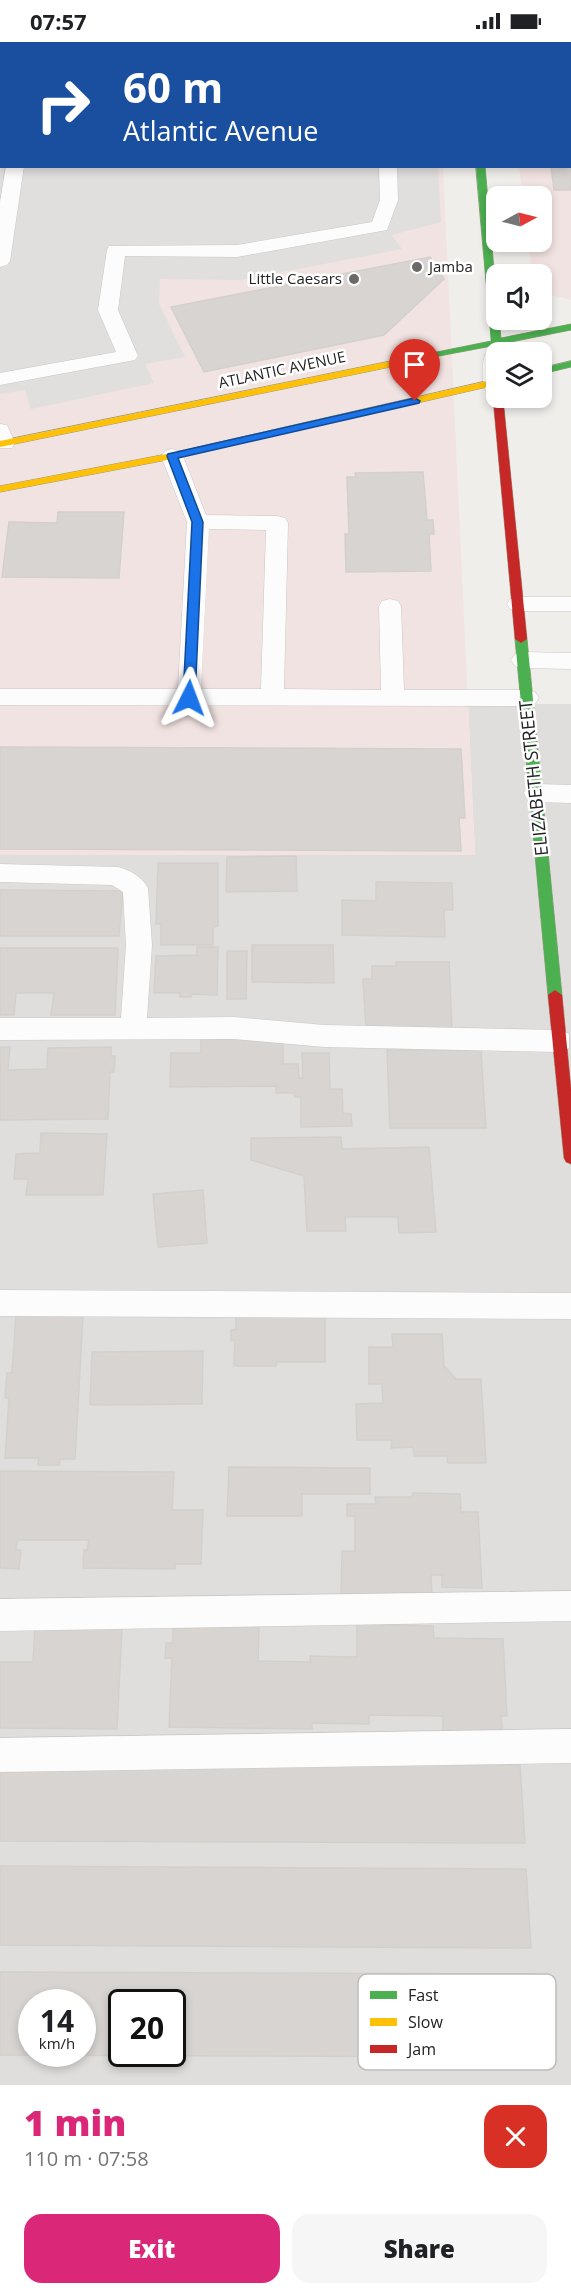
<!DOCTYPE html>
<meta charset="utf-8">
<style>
:root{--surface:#fff;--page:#f6f6f6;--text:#202124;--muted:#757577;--accent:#db2777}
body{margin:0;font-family:"Open Sans",sans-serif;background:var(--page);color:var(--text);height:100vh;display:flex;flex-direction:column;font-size:22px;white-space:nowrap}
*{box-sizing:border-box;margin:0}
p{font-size:20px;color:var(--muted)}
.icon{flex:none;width:33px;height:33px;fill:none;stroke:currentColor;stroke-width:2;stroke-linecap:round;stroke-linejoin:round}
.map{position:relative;height:2043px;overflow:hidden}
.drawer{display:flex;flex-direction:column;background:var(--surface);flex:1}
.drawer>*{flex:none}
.guide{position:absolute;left:0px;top:0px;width:572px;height:126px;box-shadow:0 3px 9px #0003;background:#1a4fa0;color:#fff;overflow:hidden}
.needle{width:39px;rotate:83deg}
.controls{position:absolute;left:486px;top:144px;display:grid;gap:12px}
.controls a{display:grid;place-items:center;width:66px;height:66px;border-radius:12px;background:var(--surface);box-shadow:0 3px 9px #0003;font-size:30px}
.speed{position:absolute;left:18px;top:1947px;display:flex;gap:12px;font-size:30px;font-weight:700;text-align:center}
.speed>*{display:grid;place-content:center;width:78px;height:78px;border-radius:50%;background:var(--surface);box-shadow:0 3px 9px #0003;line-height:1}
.speed small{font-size:15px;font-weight:400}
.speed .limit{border:3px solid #111;border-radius:9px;background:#fff;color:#111}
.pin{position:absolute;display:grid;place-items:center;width:51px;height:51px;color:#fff;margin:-62px -26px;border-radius:50% 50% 50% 0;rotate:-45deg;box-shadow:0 0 6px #0007}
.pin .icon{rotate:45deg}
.me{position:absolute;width:66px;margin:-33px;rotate:3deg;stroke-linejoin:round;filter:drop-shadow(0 0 4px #0008)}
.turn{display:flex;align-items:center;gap:21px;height:126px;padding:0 24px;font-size:27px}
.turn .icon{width:78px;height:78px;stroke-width:2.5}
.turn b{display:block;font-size:42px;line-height:51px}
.round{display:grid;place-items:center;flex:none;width:63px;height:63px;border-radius:18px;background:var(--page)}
.summary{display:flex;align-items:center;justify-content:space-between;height:102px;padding:0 24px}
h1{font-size:36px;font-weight:800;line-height:45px;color:var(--accent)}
.action{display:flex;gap:12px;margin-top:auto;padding:12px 24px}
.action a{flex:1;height:69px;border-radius:18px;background:var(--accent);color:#fff;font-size:24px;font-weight:800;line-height:69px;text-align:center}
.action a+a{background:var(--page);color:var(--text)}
.status{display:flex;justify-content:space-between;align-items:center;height:42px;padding:0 30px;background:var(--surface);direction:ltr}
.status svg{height:16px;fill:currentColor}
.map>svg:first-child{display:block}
.residential{fill:#dfdedc;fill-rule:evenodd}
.commercial{fill:#f1e3e1}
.parking{fill:#e0dfde}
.building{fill:#d7d4d2;stroke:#d3d0cc;stroke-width:1.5;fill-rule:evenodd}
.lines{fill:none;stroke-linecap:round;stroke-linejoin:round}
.lane-casing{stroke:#c9c8c7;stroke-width:1}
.street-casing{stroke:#c9c8c7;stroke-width:1}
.fast-casing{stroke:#999a82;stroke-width:1}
.slow-casing{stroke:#999a82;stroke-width:1}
.jam-casing{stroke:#999a82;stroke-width:1}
.lane{fill:#fdfcfc;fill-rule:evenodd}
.street{fill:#fdfcfc;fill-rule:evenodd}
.fast{fill:#4caf50;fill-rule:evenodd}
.slow{fill:#ffc107;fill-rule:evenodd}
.jam{fill:#c62828;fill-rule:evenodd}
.route{fill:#1a73e8;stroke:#114b97;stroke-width:1.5}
.poi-dot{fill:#6a6968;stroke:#fff;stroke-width:2}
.labels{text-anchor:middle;stroke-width:5;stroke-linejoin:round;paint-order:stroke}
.far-poi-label{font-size:15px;fill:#222;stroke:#fff;text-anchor:start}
.far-street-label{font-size:15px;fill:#222;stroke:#fff}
.street-label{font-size:18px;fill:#222;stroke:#fff}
.key{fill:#fff;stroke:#bdbdbd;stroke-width:1.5}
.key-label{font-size:16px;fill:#222}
</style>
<div class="status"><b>07:57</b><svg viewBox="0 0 49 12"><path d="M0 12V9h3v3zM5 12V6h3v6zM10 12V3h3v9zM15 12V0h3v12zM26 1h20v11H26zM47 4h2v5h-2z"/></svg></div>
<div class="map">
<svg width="571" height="2043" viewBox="0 0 571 2043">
<rect width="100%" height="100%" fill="#f0eeeb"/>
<path class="residential" d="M152 0H437V1L152 2Z
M468 662H571V2043H0V813H475ZM32 1960H82V2012H32ZM122 1960H172V2012H122Z"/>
<path class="commercial" d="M0 0H152L2 2V124L443 125 475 813H0Z
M504 0H571V258L551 253 542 248V232H532L528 200H542V154H523L519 125 570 124V2Z"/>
<path class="parking" d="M0 69 2 124 438 125 441 180 392 193 402 207 241 238 160 237 159 262 185 315 145 322 154 341 31 367 25 348 0 352Z"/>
<path class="building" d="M0 0H152L2 2V44Z
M570 64 571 148H554L551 124H570Z
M430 215 444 237 384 293 204 330 171 265Z
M423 430 427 478H433L434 492H429L431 529 346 530 345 492H349L347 435H356L355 431Z
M58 470H124L119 536 2 535 9 480 57 481Z
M0 705 461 707 465 776H459L461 809 0 807Z
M296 814 297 849 226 850 227 815Z
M158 821H218V884L213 885V903H161V882H156Z
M376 840 452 841 453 868H444L445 895 342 893V858L376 859Z
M0 848 123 849 119 894H0Z
M252 903H333L334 941 252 940Z
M197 905H218L217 953 192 952 191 955H180V951H154L156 914 197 913Z
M0 906H118L115 973H51L54 951H16L14 973H0Z
M227 909H247L246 957H227Z
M396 920H449L452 986H366L363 937H372V924H396Z
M201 993H283V1022H298L299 1036H303L302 1011H329L330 1047H342L343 1071 351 1072 352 1084 301 1085V1055H295L294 1051H276V1044L170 1045 171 1011H201Z
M0 1005H10L8 1028 47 1027 48 1006 111 1005V1014H115L114 1030H110L108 1077 0 1078Z
M387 1008H481L486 1086H390Z
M41 1091 107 1092 103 1153H26L28 1137H14L16 1112 40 1111Z
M341 1095 342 1107 429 1105 436 1190 399 1191 398 1175H345L346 1189H307L304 1134 251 1118V1096Z
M203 1148 207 1201 158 1205 153 1152Z
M236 1270 325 1271V1320H277L276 1324H234L235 1298 231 1299V1288L236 1287Z
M16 1273H83L75 1417H60L59 1423H38L39 1416H5L9 1356H5L7 1331H12Z
M392 1292H442L444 1324 456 1337H481L486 1421H448L447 1414H414L413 1405 391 1406 392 1398H357L356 1362 383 1361 382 1342H369V1305H393Z
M203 1309 202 1362 90 1363 92 1310Z
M229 1425 370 1426V1452H302V1474H227Z
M0 1429 174 1430 172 1468H203L201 1522H175V1527L83 1526 84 1508H87L89 1498H17L16 1508H21L19 1527 0 1526Z
M413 1451 460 1452 461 1470H478L482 1546 442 1545V1533H431L432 1553H341L342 1509H355V1474H347V1462H376L375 1455H412Z
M357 1582 433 1584 434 1596 503 1597 507 1674H501L503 1696 443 1695V1674L369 1673V1682L312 1681V1687L169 1685 172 1616H165L166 1601H173V1585H259L258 1619 311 1620 310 1614 357 1615Z
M35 1585 122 1586 117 1687 0 1686V1620H33Z
M0 1722 520 1723 525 1801 0 1799Z
M0 1824 526 1827 531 1906 0 1903Z
M0 1930 534 1932 539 2015 0 2013ZM32 1960H82V2012H32ZM122 1960H172V2012H122Z"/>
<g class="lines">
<defs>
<path id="lane" d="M0 50H2V60H0Z
M6 124H24L10 219 7 223 0 225V160Z
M379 124H397L398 158 387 188 237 215 125 214 118 268 138 314 135 318 0 343V331L116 310 98 268 107 208 109 204 237 203 372 180 380 158Z
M0 382 7 383 15 401 12 406H0Z
M172 407 179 409 183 414 206 473 277 474 285 476 288 481 284 647 381 648 379 564 382 559 390 557 398 559 401 564 404 648H527L535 650 539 656 535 662 527 664 0 663V647H178L187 480 161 414 165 409ZM209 487 266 488 261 647H201Z
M518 555H571V569H518L510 567 507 562 510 557Z
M523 610 571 611V627L523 626 515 624 511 618 515 612Z
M536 742 571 743V761L536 760 527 757 524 751 527 745Z
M0 822 118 825C130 828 142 835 148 846L152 903 147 976 234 975 324 983 560 988 569 992V1006L560 1010 324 1005 234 997 0 998V976H121L126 903 123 850 112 843 0 840Z
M0 1248 571 1251V1277L0 1274Z
M571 1549V1579L0 1589V1557Z
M571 1687V1721L0 1730V1696Z"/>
<path id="street" d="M458 0H478V2H458Z
M496 307 506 310H496V352L487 350C481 341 481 318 487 309Z"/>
<path id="fast" d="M476 124H485L496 251V278H499L501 296 571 282V288L501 302 502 310H496V313L492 310V304L402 321V317L491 299Z
M571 319V325L542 332V326Z
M521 593 527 597 562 953 555 958 548 953 515 597Z"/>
<path id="slow" d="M406 316 410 317V321L0 405V399Z
M496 337V343L172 417 0 450V444L172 411Z"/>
<path id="jam" d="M496 353V356H503L527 597 521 601 515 597 493 356Z
M555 948 562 953 571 1047V1122L566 1120 564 1116 548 953Z"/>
</defs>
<use href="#lane" class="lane-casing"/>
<use href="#street" class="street-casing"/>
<use href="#fast" class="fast-casing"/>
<use href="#slow" class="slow-casing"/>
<use href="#jam" class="jam-casing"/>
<use href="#lane" class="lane"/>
<use href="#street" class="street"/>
<use href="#fast" class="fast"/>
<use href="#slow" class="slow"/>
<use href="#jam" class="jam"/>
</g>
<path class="route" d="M415 356 420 359 419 361 178 416 203 480 195 656 189 660 185 659 183 656 192 480 167 414 168 412Z"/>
<g class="poi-dot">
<circle cx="417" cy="225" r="6"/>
<circle cx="354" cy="237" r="6"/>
</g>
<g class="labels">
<g class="far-poi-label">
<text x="429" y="230">Jamba</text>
<text x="342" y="242" text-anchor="end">Little Caesars</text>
</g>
<g class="far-street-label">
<text transform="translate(282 328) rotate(-12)" y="5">ATLANTIC AVENUE</text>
</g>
<g class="street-label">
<text transform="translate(534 736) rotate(-96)" y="6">ELIZABETH STREET</text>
</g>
</g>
<rect x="358" y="1932" width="198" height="96" rx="9" class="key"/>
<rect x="370" y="1949" width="27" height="8" fill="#4caf50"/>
<rect x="370" y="1976" width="27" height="8" fill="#ffc107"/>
<rect x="370" y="2003" width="27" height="8" fill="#c62828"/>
<g class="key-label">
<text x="408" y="1959">Fast</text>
<text x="408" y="1986">Slow</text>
<text x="408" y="2013">Jam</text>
</g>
</svg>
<div class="controls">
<a><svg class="needle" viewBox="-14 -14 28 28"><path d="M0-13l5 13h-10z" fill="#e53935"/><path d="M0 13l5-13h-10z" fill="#757577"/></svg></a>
<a><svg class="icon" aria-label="sound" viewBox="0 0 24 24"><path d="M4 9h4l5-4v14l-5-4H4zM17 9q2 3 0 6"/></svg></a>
<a><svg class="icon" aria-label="layers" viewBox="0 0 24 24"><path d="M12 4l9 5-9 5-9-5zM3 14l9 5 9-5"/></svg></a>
</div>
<div class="speed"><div>14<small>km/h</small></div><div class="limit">20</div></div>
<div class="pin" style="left:415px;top:359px;background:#d93025"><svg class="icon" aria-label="arrive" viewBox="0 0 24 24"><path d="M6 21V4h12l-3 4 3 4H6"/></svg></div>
<svg class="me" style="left:189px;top:656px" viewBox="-20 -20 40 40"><path d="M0-17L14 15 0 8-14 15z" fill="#1a73e8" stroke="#fff" stroke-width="4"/></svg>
<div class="guide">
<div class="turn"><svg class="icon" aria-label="right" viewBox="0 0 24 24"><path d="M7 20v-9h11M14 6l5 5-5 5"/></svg><div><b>60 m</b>Atlantic Avenue</div></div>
</div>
</div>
<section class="drawer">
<div class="summary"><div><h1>1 min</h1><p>110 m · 07:58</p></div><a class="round" style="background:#d93025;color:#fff"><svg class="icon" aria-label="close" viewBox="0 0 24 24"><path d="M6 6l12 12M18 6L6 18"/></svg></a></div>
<div class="action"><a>Exit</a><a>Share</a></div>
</section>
